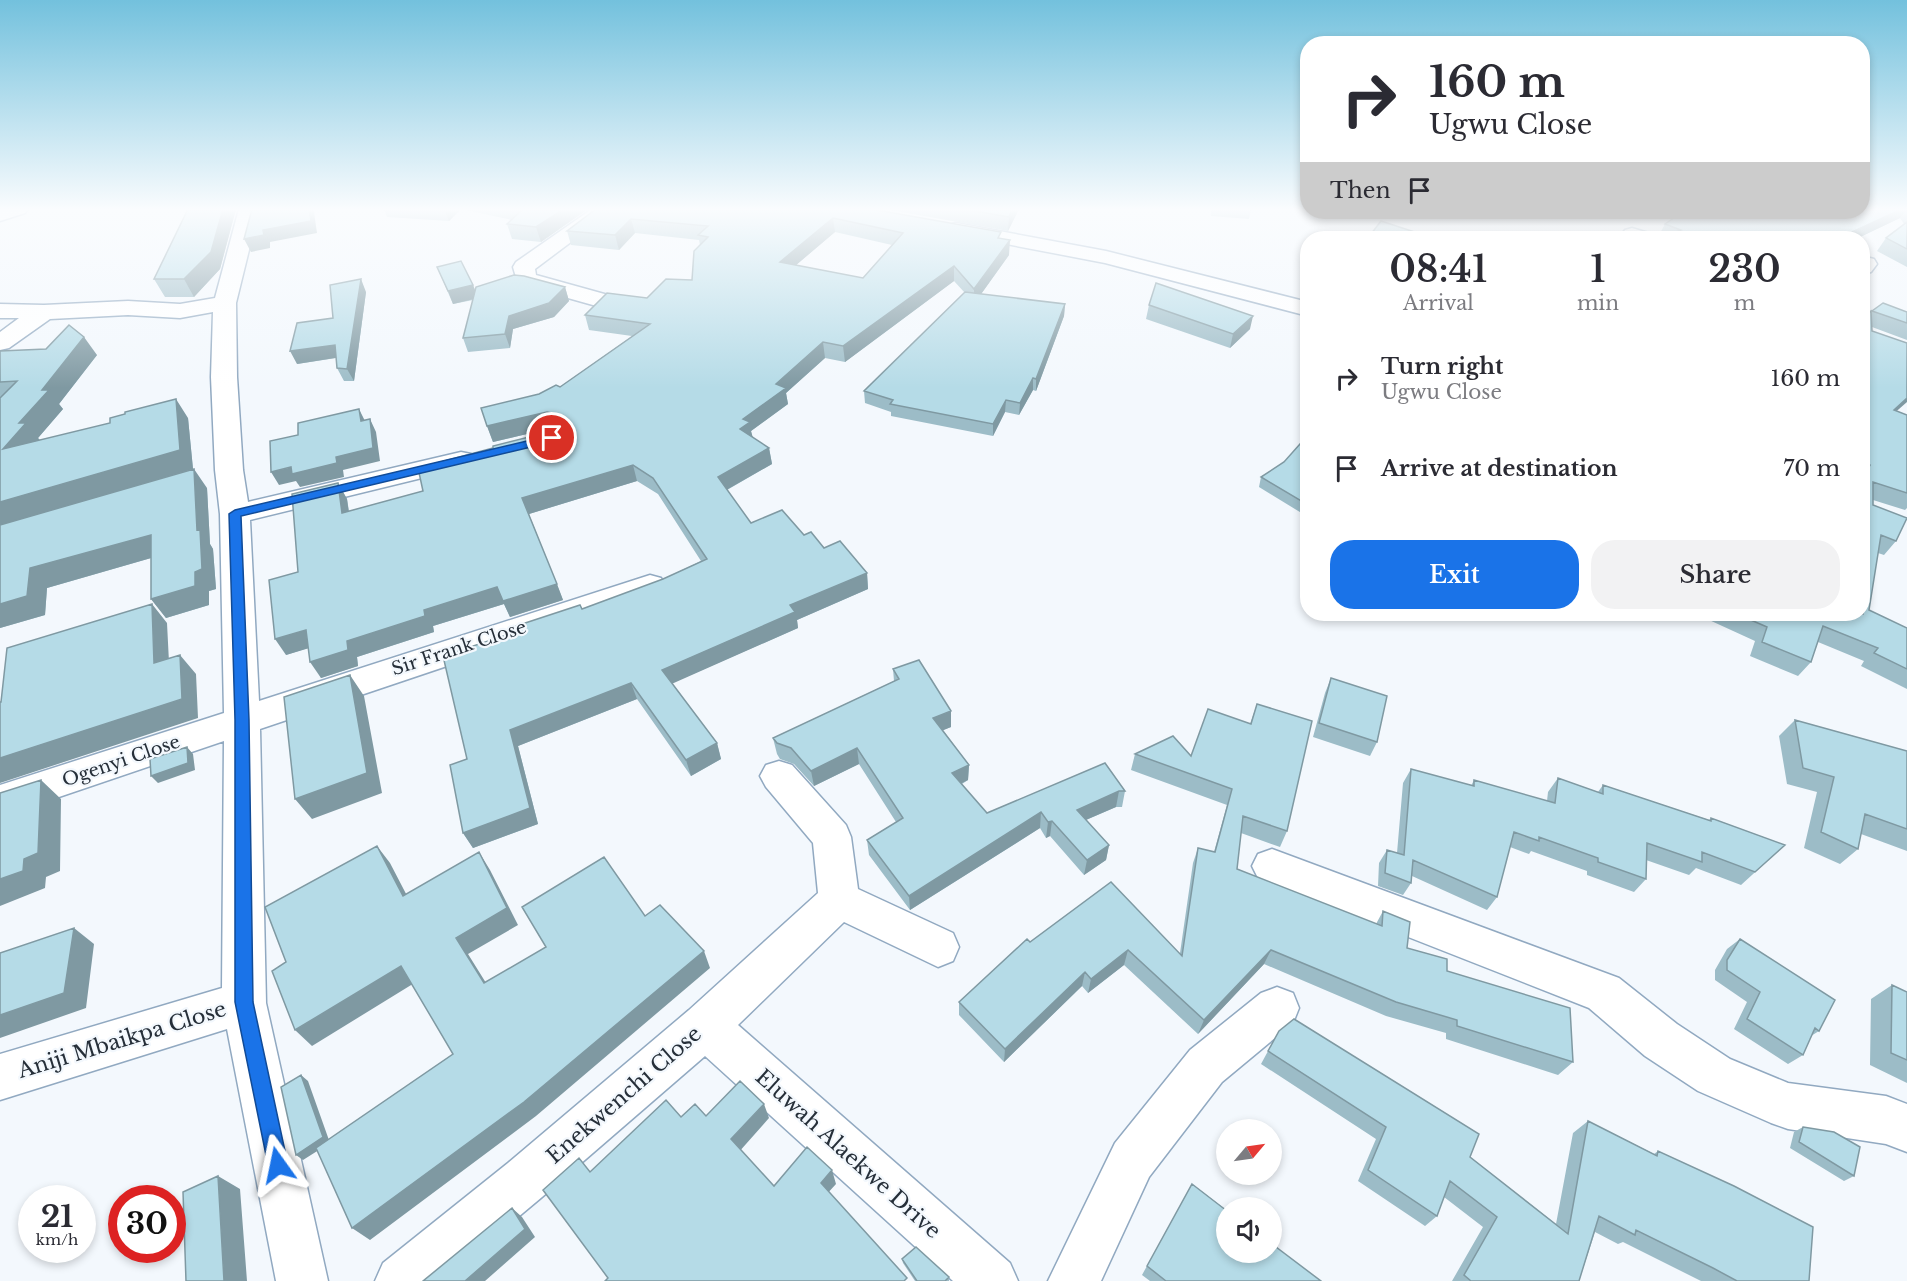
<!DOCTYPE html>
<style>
:root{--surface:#fff;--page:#f2f2f3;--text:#2b2b33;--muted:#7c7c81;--accent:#1a73e8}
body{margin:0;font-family:"Libre Baskerville",serif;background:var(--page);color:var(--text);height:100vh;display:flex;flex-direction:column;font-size:22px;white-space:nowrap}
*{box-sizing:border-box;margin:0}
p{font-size:20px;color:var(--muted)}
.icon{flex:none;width:33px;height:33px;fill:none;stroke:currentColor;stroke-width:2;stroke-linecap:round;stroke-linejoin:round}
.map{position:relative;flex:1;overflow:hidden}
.panel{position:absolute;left:1300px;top:231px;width:570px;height:390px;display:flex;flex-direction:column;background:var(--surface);border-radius:24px;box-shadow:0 3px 9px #0003}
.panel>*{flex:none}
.guide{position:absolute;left:1300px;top:36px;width:570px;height:183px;border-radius:24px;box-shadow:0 3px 9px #0003;background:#fff;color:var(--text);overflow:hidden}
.needle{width:39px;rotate:61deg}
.tools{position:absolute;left:1216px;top:1119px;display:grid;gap:12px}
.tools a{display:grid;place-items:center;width:66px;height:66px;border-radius:50%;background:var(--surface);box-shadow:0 3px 9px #0003;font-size:30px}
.speed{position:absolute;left:18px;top:1185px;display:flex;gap:12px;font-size:30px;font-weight:700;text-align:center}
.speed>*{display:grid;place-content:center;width:78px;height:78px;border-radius:50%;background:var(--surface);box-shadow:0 3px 9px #0003;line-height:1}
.speed small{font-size:15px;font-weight:400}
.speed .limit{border:9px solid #d22;background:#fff;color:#111}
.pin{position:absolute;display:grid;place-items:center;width:51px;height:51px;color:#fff;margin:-26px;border:3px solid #fff;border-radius:50%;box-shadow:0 2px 6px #0007}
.me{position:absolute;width:66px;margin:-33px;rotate:348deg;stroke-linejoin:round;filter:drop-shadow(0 0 4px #0008)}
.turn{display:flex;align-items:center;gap:21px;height:126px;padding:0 30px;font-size:27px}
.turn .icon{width:78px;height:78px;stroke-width:2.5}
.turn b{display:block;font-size:42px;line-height:51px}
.then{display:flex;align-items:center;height:57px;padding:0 30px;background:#0003;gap:12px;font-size:22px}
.eta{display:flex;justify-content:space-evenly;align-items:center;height:102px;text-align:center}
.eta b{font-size:36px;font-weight:600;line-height:42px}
.cta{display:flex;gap:12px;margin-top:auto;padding:12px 30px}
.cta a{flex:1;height:69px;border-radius:24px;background:var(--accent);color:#fff;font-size:24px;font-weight:600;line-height:69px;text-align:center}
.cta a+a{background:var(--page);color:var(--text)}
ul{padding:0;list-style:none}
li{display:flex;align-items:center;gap:18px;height:90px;padding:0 30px}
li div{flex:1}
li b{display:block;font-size:22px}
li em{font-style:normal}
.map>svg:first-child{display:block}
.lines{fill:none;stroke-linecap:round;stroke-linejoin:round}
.street-casing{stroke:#91a9c1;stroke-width:3}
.primary-casing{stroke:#91a9c1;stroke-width:3}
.street{fill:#fff;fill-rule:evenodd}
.primary{fill:#fff;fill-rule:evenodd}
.wall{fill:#9cbcc7;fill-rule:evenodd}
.shaded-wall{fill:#7f99a2}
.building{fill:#b5dbe7;stroke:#7f99a2;stroke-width:1.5;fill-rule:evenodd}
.route{fill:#1a73e8;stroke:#114b97;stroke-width:1.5}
.labels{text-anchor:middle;stroke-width:4.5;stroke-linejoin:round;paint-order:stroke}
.street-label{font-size:18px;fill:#262f39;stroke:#f3f8fd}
.near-street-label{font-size:21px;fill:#262f39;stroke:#f3f8fd}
</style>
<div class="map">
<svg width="1907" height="1281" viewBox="0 0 1907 1281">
<rect width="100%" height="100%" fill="#f3f8fd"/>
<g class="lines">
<defs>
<path id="street" d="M0 209H28L25 213 0 221Z
M239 209H259L236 303 237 377 243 470 248 502 461 452 471 454 475 460 471 466 250 520 259 701 650 575 661 578 666 586 661 594 260 729 266 1003 328 1281H276L227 1029 0 1100V1054L222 988 224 741 0 817V785L224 713 220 514 215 470 211 377 213 312 180 318 128 315 50 319 9 348 0 350V332L19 318H0V304L44 305 128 301 180 304 215 298Z
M592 209H615L535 269 536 275 608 295 611 300 608 305 600 307 518 284 513 267 516 262Z
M1632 228 1652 234 1656 238H1625L1622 234 1625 230Z
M1866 257 1874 259 1877 264 1871 272 1863 274V258Z
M779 761 792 765 846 825 851 837 858 889 953 933 959 947 953 961 938 967 844 922 738 1025 1010 1263 1018 1281H953L705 1056 542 1197 442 1281H375L383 1263 508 1163 689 1010 818 893 813 843 766 787 760 776 766 765Z
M1272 849 1619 978 1677 1024 1730 1059 1788 1083 1886 1096 1907 1104V1152L1886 1144 1788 1129 1771 1123 1698 1091 1645 1056 1589 1008 1258 878 1252 866 1258 854Z
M1277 987 1293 993 1299 1008 1293 1023 1222 1082 1149 1177 1101 1281H1048L1115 1143 1190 1050 1261 993Z"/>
<path id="primary" d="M956 223 1106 251 1308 302V316L1105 263 949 233 946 229 949 225Z"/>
</defs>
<use href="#street" class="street-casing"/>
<use href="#primary" class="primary-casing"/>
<use href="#street" class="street"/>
<use href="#primary" class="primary"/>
</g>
<path class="wall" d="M188 209H236L220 269 194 297H165L154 279Z
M384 209H588L541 242 512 239 507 224 512 220 461 209 449 221 387 217Z
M596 209H871L1001 239 1009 255 981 294 1065 304 1064 316 1036 391 1033 390 1019 415 1005 412 993 436 891 416V412L865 403 864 391 965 293 954 281 845 362 825 358 786 393 788 404 751 431 752 437 769 448 772 464 727 490 751 523 804 535 867 573 868 589 797 620 798 628 672 683 717 743 721 759 691 776 637 699 518 746 538 824 473 848 463 833 467 759 515 632 582 609 663 579 701 561 658 494 637 481 529 514 563 600 510 617 504 604 433 626 434 632 357 657 358 666 321 678 308 648 286 655 298 572 338 483 347 499 349 511 423 491 557 430 558 429 552 428 493 442 487 426 539 394 560 387 632 336 589 330 585 315 647 298 692 280 700 245 699 240 635 233 619 250 571 245 567 231ZM835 232 892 245 863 278 796 265Z
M885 209H1019L1008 231Z
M1211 209H1251L1249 219 1211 216Z
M1863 209H1907V267L1877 251 1886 238 1904 224 1900 218 1858 238H1661L1658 237 1665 224Z
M1554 212H1586L1578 218Z
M437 267 473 285 475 290 565 287 569 301 554 317 513 329 510 348 468 352 463 338 473 300 453 304Z
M366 292 354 381H344L337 368 336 358 297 364 333 318Z
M1149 305 1250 329 1230 348 1146 319Z
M1872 311 1907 312V340L1872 327V331L1897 411 1907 415V508L1905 510 1873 500V505L1896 541 1884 555 1878 553 1869 610 1907 628V689L1861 666 1864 661 1818 642 1811 662 1798 676 1750 656 1755 641 1696 614H1863V317Z
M46 349 97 355 59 404 63 409 38 438 40 440 188 418 193 469 95 498 207 488 210 544 213 549 216 589 209 591V605L166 618 151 599V558L47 588 45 615 0 628V351Z
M1308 435V517L1259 487 1261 477 1284 462Z
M893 669 951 727 943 730 969 765 968 780 962 784 987 813 1105 763 1125 791 1122 807H1116L1086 820 1109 845 1106 860 1084 875 1050 836 1046 838 1040 828 910 910 869 855 867 840 896 822 859 764 814 786 794 764 780 759 777 754 773 738 894 681Z
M1331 678 1377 742 1370 756 1313 737 1325 693Z
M1257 704 1287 831 1280 847 1241 833 1237 869 1376 924 1383 911 1407 948 1447 971 1573 1062 1558 1075 1446 1039V1033L1386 1016 1264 964 1198 1034 1124 965 1088 993 1082 986 1004 1062 959 1015V1002L1030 942 1180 953 1193 863 1198 848 1214 852 1227 805 1131 770 1135 754 1191 756 1250 724Z
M1795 720 1907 751V851L1861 834 1858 849 1840 864 1804 848 1817 792 1787 784 1779 736Z
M1411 769 1471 786 1474 780 1547 801 1548 792 1558 778 1598 792 1603 785 1709 820 1711 818 1785 845 1741 885 1696 868 1689 875 1646 860V879L1634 892 1587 875V871L1531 851 1529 854 1510 847 1497 897 1487 910 1412 876 1411 883 1403 895 1378 886 1379 863 1387 850 1397 853 1403 783Z
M1740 939 1819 1031 1811 1036 1803 1055 1788 1064 1734 1029 1747 1002 1715 980V970L1727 949Z
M1892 985 1907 992V1083L1870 1065 1871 999Z
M1279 1031 1470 1157 1556 1224 1573 1133 1588 1121 1654 1154 1658 1151 1809 1281H1701L1623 1242 1618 1244 1595 1232 1579 1281H1452L1483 1227 1444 1197 1437 1216 1425 1226 1358 1181 1376 1139 1261 1064Z
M1803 1127 1854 1176 1844 1181 1790 1148 1794 1132Z
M1192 1184 1321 1281H1150L1142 1275Z
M902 1259 949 1277V1281H915L903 1263Z"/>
<path class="shaded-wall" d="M223 209H236L220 269 194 297 184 279Z
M309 209H312L314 212 317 233 270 242V248L251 252 244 239Z
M444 209H461L449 221Z
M564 209H588L541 242 536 227Z
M1012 209H1019L1008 231 1009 217Z
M1902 209H1907L1900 218 1858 238H1839Z
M1581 212H1586L1578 218Z
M833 218 835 232 782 277 780 262Z
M631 219 635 233 619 250 615 235Z
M1746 234 1744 238H1737Z
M1010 240 1009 255 974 304V289Z
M954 266V281L845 362 843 346Z
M361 279 366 292 354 381 347 369Z
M473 285 478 298 453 304 448 291Z
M565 287 569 301 554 317 513 329 510 348 505 334 509 316Z
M1065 304 1064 316 1036 391V379Z
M1253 316 1250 329 1230 348 1233 334Z
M84 337 97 355 59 404 63 409 38 438 41 442 3 449 19 423 42 390Z
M823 342 825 358 786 393 788 404 751 431 753 438 740 429 743 419 776 384Z
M335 345 341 357 297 364 290 351Z
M1033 378V390L1019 415 1020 403Z
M1907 398V402L1883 423 1894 410Z
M176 399 188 418 193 469 0 526V502Z
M1006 400 1005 412 993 436V424Z
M359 409 366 423 361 421Z
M547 412 552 428 493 442 487 426Z
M370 419 376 432 380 461 343 470 344 477 300 487 296 481 279 485 271 472 336 457Z
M769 448 772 464 721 493 718 477Z
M633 465 637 481 529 514 522 498Z
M194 469 207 488 210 544 213 549 216 589 209 591V605L166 618 151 599 195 572 197 530Z
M338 483 347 499 351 529 342 513Z
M151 535 165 554 47 588 45 615 0 628V604L30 568Z
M867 573 868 589 797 620 798 628 667 686 662 670 790 605Z
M557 584 563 600 510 617 504 604 433 626 434 632 357 657 358 666 321 678 310 662 347 641 424 610 497 587Z
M152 604 167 623 170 682 154 663Z
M306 630 316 646 286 655 275 639Z
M180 655 196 674 198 718 0 783V758Z
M350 675 364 696 382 793 312 819 295 799Z
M631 683 637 699 518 746 538 824 473 848 463 833 510 730Z
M951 711V727L934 734 933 718Z
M717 743 721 759 691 776 686 760Z
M187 747 193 754 195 770 158 783 151 776Z
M857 748 859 764 814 786 811 771Z
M969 765 968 780 952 788V773Z
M41 780 61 799 60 871 46 877 45 888 0 906V879L24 859Z
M1119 791 1116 807 1074 825 1077 810Z
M1041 812 1040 828 910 910 909 896Z
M1052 821 1050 836 1046 838 1048 822Z
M1109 845 1106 860 1084 875 1087 860Z
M377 846 390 863 416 913 403 896Z
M479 852 490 870 518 925 468 954 496 999 484 983 456 938Z
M74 928 94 944 86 1008 0 1038V1015Z
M1128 950 1124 965 1088 993 1091 979Z
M1271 950 1264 964 1198 1034 1204 1020Z
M704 951 710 968 536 1116 370 1240 352 1228Z
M401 966 416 982 312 1046 295 1030Z
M1085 972 1082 986 1004 1062 1005 1049Z
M301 1075 308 1081 330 1143 303 1160 296 1155Z
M764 1104 769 1118 738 1153 731 1139Z
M832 1170 836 1184 825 1196 821 1183Z
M218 1176 240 1189 247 1281H224Z
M512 1208 522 1217 535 1237 485 1281H465Z"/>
<path class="building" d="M188 209H223L211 252 184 279H154Z
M252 209H309L311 221 263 230 264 235 244 239Z
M522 209H564L536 227 507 224 523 209Z
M596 209H871L1001 232 998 238 1010 240 974 289 954 266 843 346 823 342 776 384 786 388 743 419 750 422 740 429 769 448 718 477 751 523 782 510 804 535 811 532 824 548 840 541 867 573 790 605 795 612 662 670 717 743 686 760 631 683 510 730 530 808 463 833 450 765 467 759 443 656 515 632 513 627 580 605 582 609 663 579 707 559 653 478 633 465 522 498 557 584 503 601 497 587 424 610 425 616 347 641 348 650 310 662 306 630 275 639 269 580 298 572 292 494 338 483 342 513 423 491 418 468 493 448V446L557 430 562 423 559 415 547 412 487 426 481 408 539 394 556 385 560 387 650 324 585 315 607 293 647 298 666 279 692 280 694 251 708 237 698 235 708 226 631 219 615 235 567 231ZM833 218 903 233 863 278 780 262Z
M964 209H1012L1009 217Z
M1863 209H1902L1839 238H1759L1746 234 1737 238H1661L1681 230 1665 224 1683 212H1863Z
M1381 221 1433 238H1368Z
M1907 222V249L1886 238Z
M461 261 473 285 448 291 437 267Z
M514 275 524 276 565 287 549 303 509 316 505 334 463 338 476 287Z
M361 279 347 369 337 368 335 345 290 351 297 323 333 318 330 285Z
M1156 283 1253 316 1233 334 1149 305Z
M965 292 1065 304 1036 379 1033 378 1020 403 1006 400 993 424 890 404 893 400 864 391Z
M1883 303 1907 312V323L1872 311Z
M1871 311 1872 331 1907 343V398L1894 410 1907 415V493L1873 482V505L1907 518 1896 541 1881 535 1869 610 1907 628V669L1874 653 1878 648 1823 626 1811 662 1762 642 1767 627 1737 614H1863V478L1870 465 1863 462V317Z
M69 325 84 337 42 390H49L19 423H26L3 449 110 423V418L125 414V412L176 399 180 450 0 502V398L17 381 0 382V351L46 349Z
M359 409 361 421 370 419 373 448 336 457 337 463 292 474 291 467 271 472 270 441 298 435V423Z
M1308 435V505L1261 477 1284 462Z
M194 469 197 530 200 529 202 569 195 572V586L151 599V535L30 568 27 596 0 604V525Z
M152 604 154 663 180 655 182 699 0 758V702H1L7 648Z
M919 660 951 711 933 718 969 765 952 773 987 813 1105 763 1125 791H1119L1077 810 1109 845 1087 860 1052 821 1048 822 1041 812 909 896 867 840 903 818 857 748 811 771 791 748 777 743 773 738 899 679 893 669Z
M350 675 367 773 295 799 284 697Z
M1331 678 1387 696 1377 742 1319 723Z
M1257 704 1312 721 1287 831 1243 816 1237 869 1382 926 1383 911 1410 922 1407 948 1447 959V971L1570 1008 1573 1062 1457 1026V1020L1396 1002 1271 950 1204 1020 1128 950 1091 979 1085 972 1005 1049 959 1002 1027 939 1030 942 1111 882 1182 956 1198 848 1215 852 1232 789 1135 754 1173 736 1191 756 1208 709 1251 724Z
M1795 720 1907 751V829L1865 814 1858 849 1821 832 1834 777 1803 768Z
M187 747 188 763 151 776 150 759Z
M1411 769 1474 786V780L1555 803 1558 778 1603 794V785L1711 821V818L1785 845 1755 872 1702 852V862L1647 843 1646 879 1598 862V858L1539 837V841L1514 832 1497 897 1413 860 1411 883 1385 873 1387 850 1404 855Z
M41 780 38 853 24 859 23 871 0 879V793Z
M377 846 403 896 479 852 507 908 456 938 484 983 546 947 522 907 604 857 645 916 660 905 704 951 524 1102 352 1228 316 1148 453 1054 401 966 295 1030 272 971 286 962 265 907Z
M74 928 64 993 0 1015V953Z
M1740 939 1835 1000 1819 1031 1815 1028 1803 1055 1747 1019 1760 992 1727 970V960Z
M1892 985 1907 992V1060L1891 1053Z
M1294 1019 1479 1134 1470 1157 1568 1234 1588 1121 1657 1156 1658 1151 1734 1186 1813 1227 1809 1281H1737L1713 1268 1636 1230 1635 1235 1599 1216 1579 1281H1471L1464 1275 1497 1217 1450 1181 1437 1216 1368 1170 1386 1127 1268 1051 1279 1031Z
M301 1075 323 1137 296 1155 281 1087Z
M740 1081 764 1104 731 1139 774 1186 807 1147 832 1170 821 1183 907 1278 904 1281H605L608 1278 543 1190 579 1158 590 1172 666 1100 681 1117 695 1104 706 1116Z
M1803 1127 1834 1132 1860 1147 1854 1176 1799 1142Z
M218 1176 224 1281H186L183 1192Z
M1192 1184 1227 1211V1252H1272V1244L1321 1281H1166L1147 1266Z
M512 1208 525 1229 465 1281H423Z
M916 1247 949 1277 945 1281H917L902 1259Z"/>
<linearGradient id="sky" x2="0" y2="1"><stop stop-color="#73c1dd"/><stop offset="0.54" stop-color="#fafcfe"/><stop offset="1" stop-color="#fafcfe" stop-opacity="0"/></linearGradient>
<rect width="1907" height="388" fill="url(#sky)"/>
<path class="route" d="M552 435 558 438 556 441 241 516 249 720 253 1002 288 1165 285 1172 278 1175 271 1172 268 1165 235 1002V720L229 514 235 510Z"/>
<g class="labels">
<g class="street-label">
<text transform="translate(459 648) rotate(-18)" y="6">Sir Frank Close</text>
<text transform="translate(121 761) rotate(-19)" y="6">Ogenyi Close</text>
</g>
<g class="near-street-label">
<text transform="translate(122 1040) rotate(-17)" y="7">Aniji Mbaikpa Close</text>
<text transform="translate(624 1095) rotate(-41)" y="7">Enekwenchi Close</text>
<text transform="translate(848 1154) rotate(42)" y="7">Eluwah Alaekwe Drive</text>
</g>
</g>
</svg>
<div class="tools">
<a><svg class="needle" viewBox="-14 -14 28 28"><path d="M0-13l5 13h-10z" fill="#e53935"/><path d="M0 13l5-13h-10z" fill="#7c7c81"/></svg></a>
<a><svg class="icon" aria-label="sound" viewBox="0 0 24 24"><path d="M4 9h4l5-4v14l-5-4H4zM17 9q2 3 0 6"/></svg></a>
</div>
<div class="speed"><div>21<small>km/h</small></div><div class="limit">30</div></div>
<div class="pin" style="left:552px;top:438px;background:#d93025"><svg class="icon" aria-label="arrive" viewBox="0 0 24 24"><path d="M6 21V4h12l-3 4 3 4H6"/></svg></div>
<svg class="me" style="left:278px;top:1165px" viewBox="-20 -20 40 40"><path d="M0-17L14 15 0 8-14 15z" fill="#1a73e8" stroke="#fff" stroke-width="4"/></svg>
<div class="guide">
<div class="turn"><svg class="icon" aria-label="right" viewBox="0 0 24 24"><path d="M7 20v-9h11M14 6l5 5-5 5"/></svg><div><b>160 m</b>Ugwu Close</div></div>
<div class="then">Then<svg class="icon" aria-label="arrive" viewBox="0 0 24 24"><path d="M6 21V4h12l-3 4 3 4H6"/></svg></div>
</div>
<section class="panel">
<div class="eta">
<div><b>08:41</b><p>Arrival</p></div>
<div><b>1</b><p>min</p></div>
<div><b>230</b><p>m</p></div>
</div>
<ul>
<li><svg class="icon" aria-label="right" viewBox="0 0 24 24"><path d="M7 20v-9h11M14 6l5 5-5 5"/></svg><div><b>Turn right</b><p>Ugwu Close</p></div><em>160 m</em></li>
<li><svg class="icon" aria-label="arrive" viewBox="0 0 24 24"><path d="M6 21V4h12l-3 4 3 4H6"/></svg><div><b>Arrive at destination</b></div><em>70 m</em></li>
</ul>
<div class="cta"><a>Exit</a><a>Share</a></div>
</section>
</div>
